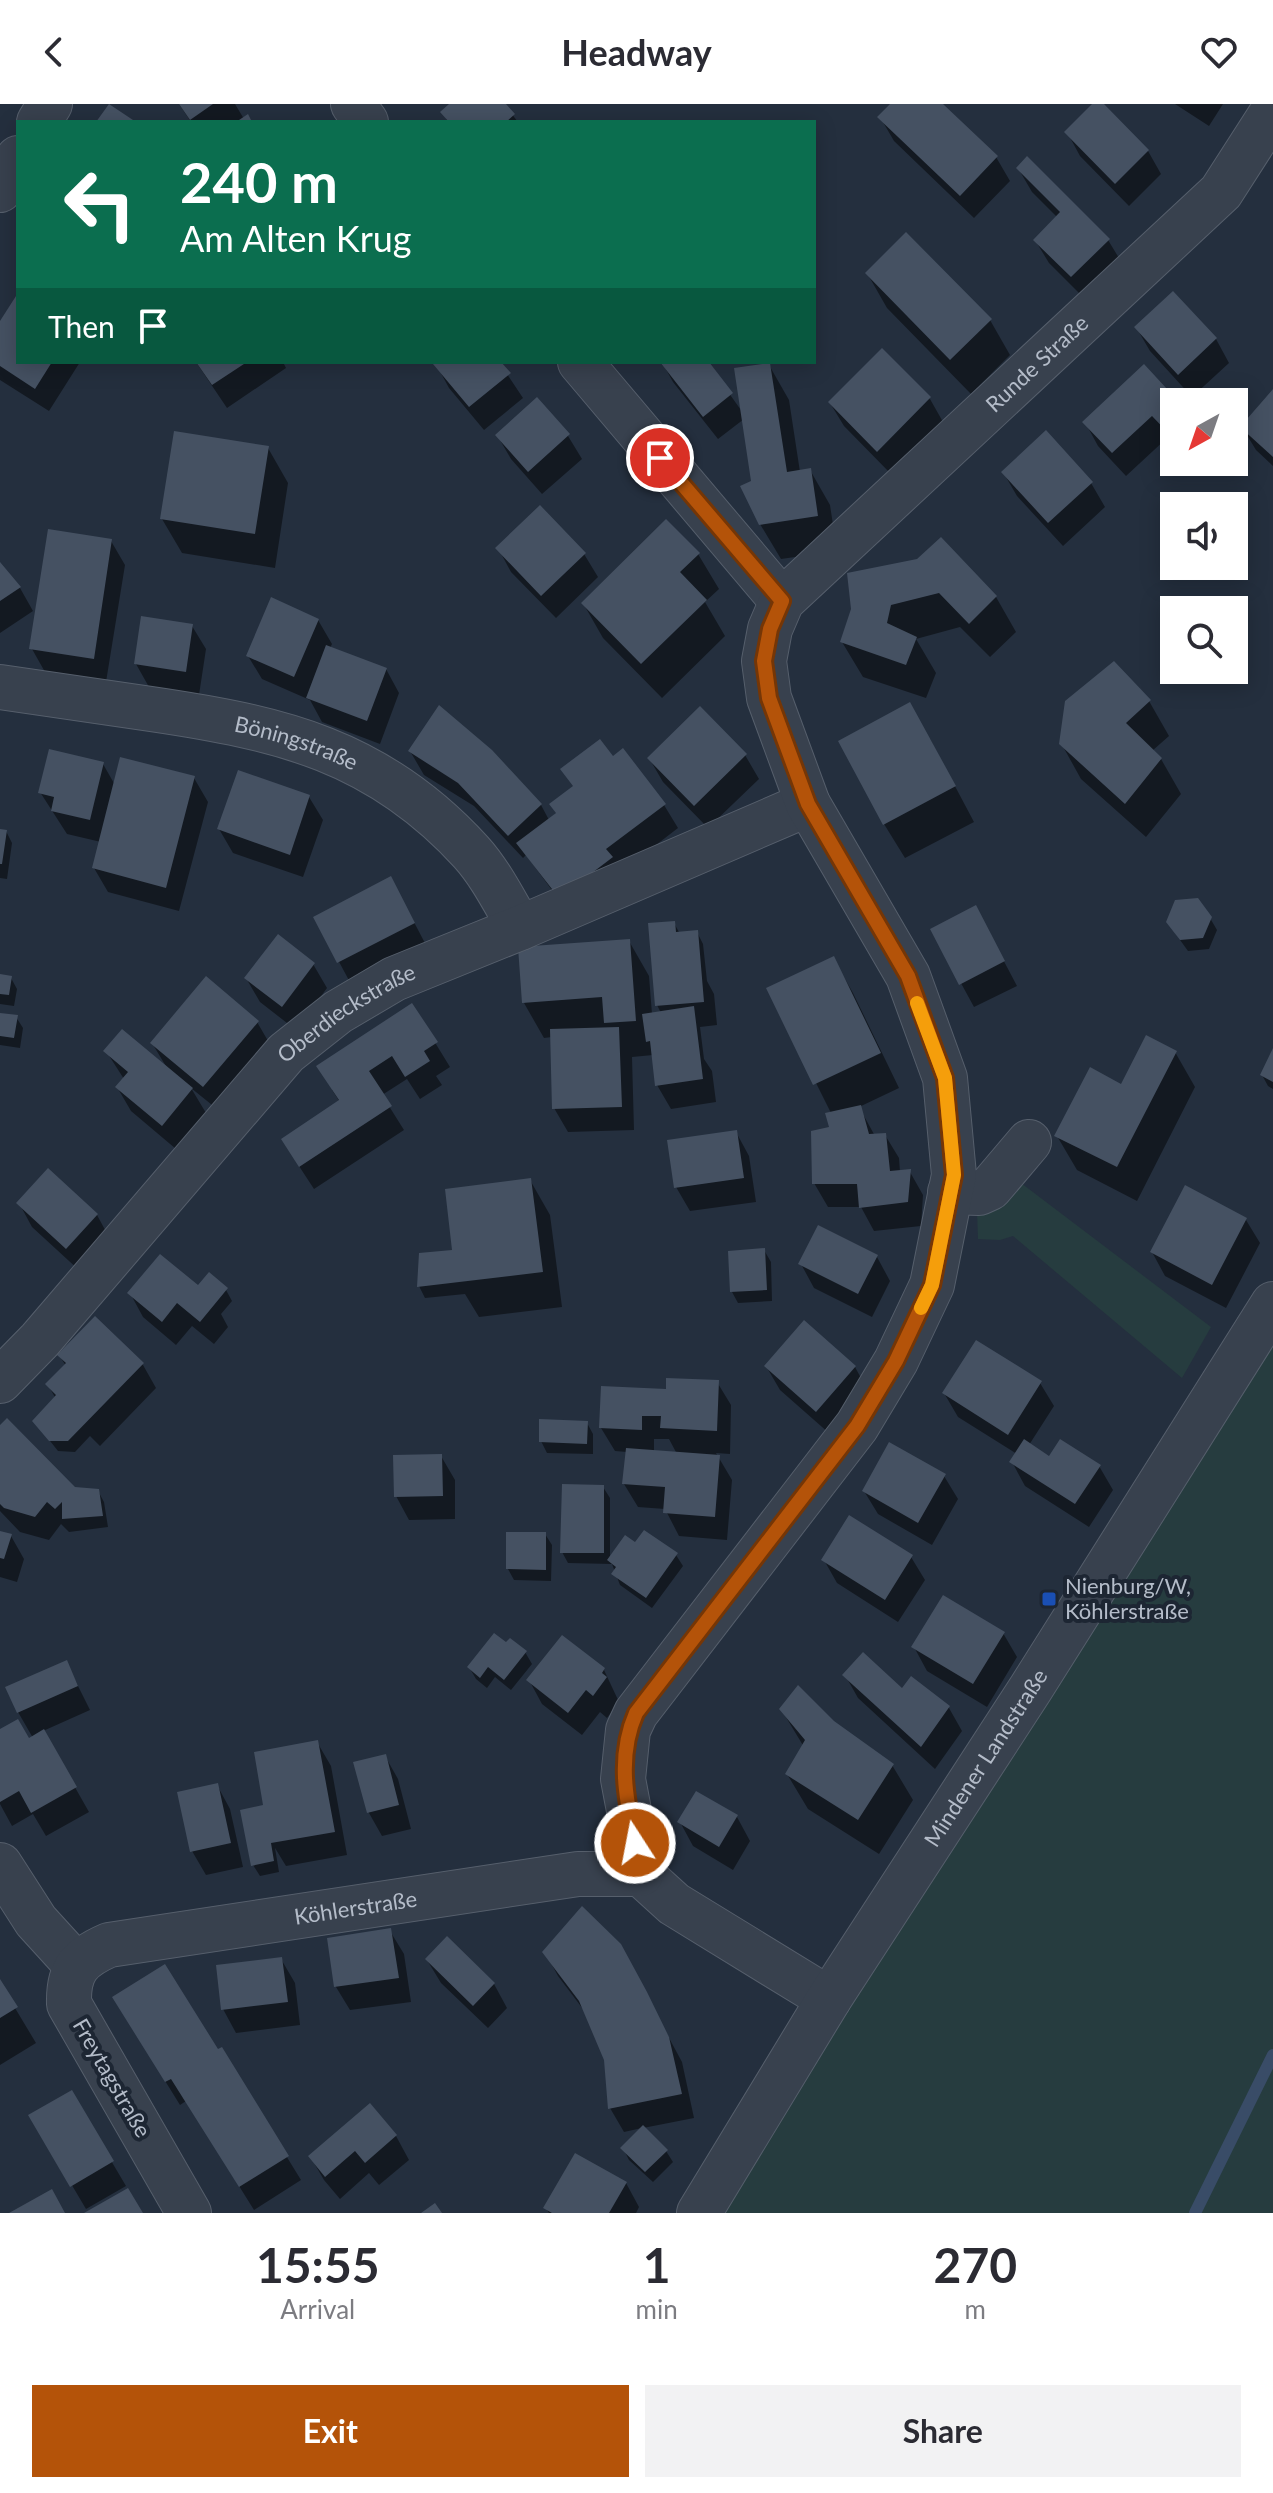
<!DOCTYPE html>
<meta charset="utf-8">
<style>
:root{--surface:#fff;--page:#f2f2f3;--text:#2b2b33;--muted:#7c7c81;--accent:#b45309}
body{margin:0;font-family:Lato,sans-serif;background:var(--page);color:var(--text);height:100vh;display:flex;flex-direction:column;font-size:30px;white-space:nowrap}
*{box-sizing:border-box;margin:0}
p{font-size:26px;color:var(--muted)}
.icon{flex:none;width:44px;height:44px;fill:none;stroke:currentColor;stroke-width:2;stroke-linecap:round;stroke-linejoin:round}
.map{position:relative;height:2109px;overflow:hidden}
.details{display:flex;flex-direction:column;background:var(--surface);flex:1}
.details>*{flex:none}
.guide{position:absolute;left:16px;top:16px;width:800px;height:244px;border-radius:0px;box-shadow:0 4px 20px #0003;background:#0b6e4f;color:#fff;overflow:hidden}
.needle{width:52px;rotate:220deg}
.buttons{position:absolute;left:1160px;top:284px;display:grid;gap:16px}
.buttons a{display:grid;place-items:center;width:88px;height:88px;border-radius:0px;background:var(--surface);box-shadow:0 4px 20px #0003;font-size:40px}
.pin{position:absolute;display:grid;place-items:center;width:68px;height:68px;color:#fff;margin:-34px;border:4px solid #fff;border-radius:50%;box-shadow:0 2px 8px #0007}
.me{position:absolute;width:88px;margin:-44px;rotate:349deg;stroke-linejoin:round;filter:drop-shadow(0 0 6px #0008)}
.turn{display:flex;align-items:center;gap:28px;height:168px;padding:0 32px;font-size:36px}
.turn .icon{width:104px;height:104px;stroke-width:2.5}
.turn b{display:block;font-size:56px;line-height:68px}
.then{display:flex;align-items:center;height:76px;padding:0 32px;background:#0003;gap:16px;font-size:30px}
.eta{display:flex;justify-content:space-evenly;align-items:center;height:136px;text-align:center}
.eta b{font-size:48px;font-weight:700;line-height:56px}
.primary-button{display:flex;gap:16px;margin-top:auto;padding:16px 32px}
.primary-button a{flex:1;height:92px;border-radius:0px;background:var(--accent);color:#fff;font-size:32px;font-weight:700;line-height:92px;text-align:center}
.primary-button a+a{background:var(--page);color:var(--text)}
header{display:flex;justify-content:space-between;align-items:center;height:104px;padding:0 32px;background:var(--surface);font-size:36px;font-weight:700}
.map>svg:first-child{display:block}
.green{fill:#263c3f}
.shadow{fill:#0007;fill-rule:evenodd}
.lines{fill:none;stroke-linecap:round;stroke-linejoin:round}
.stream{stroke:#394c67;stroke-width:12}
.building{fill:#455162}
.minor-casing{stroke:#565f6c;stroke-width:46}
.minor{stroke:#38414e;stroke-width:44}
.route-casing{stroke:#753606;stroke-width:20}
.route{stroke:#b45309;stroke-width:14}
.slow{stroke:#f59e0b;stroke-width:14}
.transit-dot{fill:#1a4fb4;stroke:#1d2633;stroke-width:3}
.labels{text-anchor:middle;stroke-width:8;stroke-linejoin:round;paint-order:stroke}
.street-label{font-size:22px;fill:#b4bcc9;stroke:#1d2633}
.poi-label{font-size:22px;fill:#b4bcc9;stroke:#1d2633;text-anchor:start}
</style>
<header><svg class="icon" aria-label="back" viewBox="0 0 24 24"><path d="M15 5l-7 7 7 7"/></svg>Headway<svg class="icon" aria-label="heart" viewBox="0 0 24 24"><path d="M12 20l-8-8c-3-5 5-10 8-4 3-6 11-1 8 4z"/></svg></header>
<div class="map">
<svg width="1273" height="2109" viewBox="0 0 1273 2109">
<rect width="100%" height="100%" fill="#242f3e"/>
<path class="green" d="M1017 1076 1211 1223 1182 1274 1013 1132 1000 1136 978 1135 977 1107Z
M1273 1228V2109H712Z"/>
<path class="shadow" d="M179 0H235L244 15 250 18H191Z
M452 0H504L518 18H448L443 8Z
M893 0H940L996 53 1010 77 974 114 894 37 880 13Z
M1095 0H1101L1148 47 1161 70 1129 102 1080 52 1067 28Z
M1175 0H1223L1209 22Z
M1018 64 1108 136 1122 159 1086 196 1049 159 1035 136 1058 114 1032 88Z
M867 169 990 216 1010 251 971 290 887 204Z
M18 196V258H80L49 307 0 276V221Z
M1136 223 1216 235 1229 259 1192 293 1150 247Z
M882 247 930 295 943 318 891 370 844 322 830 299Z
M196 258H283L286 264 227 304Z
M439 258H499L523 294 484 326 449 284 436 260Z
M662 258H707L743 309 769 261 789 296 800 368 810 366 830 401 837 447 781 455 760 420 744 315 718 335 673 278Z
M1144 263 1177 298H1174V341L1167 334 1126 372 1098 342 1085 318Z
M1273 288V362L1256 346 1242 323Z
M537 296 568 332 582 355 542 390 511 355 497 331Z
M268 344 288 379 275 464 182 449 162 415Z
M1003 368 1091 379 1105 403 1063 442 1017 392Z
M111 437 125 461 106 578 45 568 32 545Z
M498 444 584 450 598 473 556 514 511 468Z
M698 450 719 485 705 498 725 532 662 594 603 534 583 499Z
M0 461 20 484 33 507 0 529Z
M849 470 996 493 1016 528 990 553 960 523 916 535 936 569 926 594 863 573 842 538 853 506Z
M318 516 332 540 330 544 386 565 399 589 380 640 322 618 310 596 262 575 248 552Z
M192 522 206 545 199 591 149 583 136 560Z
M1149 597 1169 632 1152 647 1161 655 1181 690 1146 733 1081 675 1061 639Z
M930 635 974 718 905 754 884 720Z
M410 647 541 701 549 716 613 654 664 701 678 724 626 764 574 816 526 751 523 754 474 702 424 671Z
M745 651 759 675 708 724 663 678 649 654Z
M103 660 115 681 194 674 208 698 179 807 108 788 94 764 101 738 67 730 40 688Z
M309 693 323 716 303 773 233 749 219 725Z
M0 727H6L12 739 7 775 0 774Z
M404 799 427 843 352 882 315 813Z
M1210 814 1217 826 1209 845 1188 847 1175 829Z
M674 819 680 830 697 828 703 840 707 877 714 890 717 921 700 923 704 955 712 967 716 998 671 1005 657 981 653 951 632 953 634 1026 568 1028 554 1004 552 933 544 934 524 899 629 837 649 872 652 910 661 909 657 901Z
M932 826 988 827 1017 882 974 903Z
M833 854 853 889 899 984 859 1003 875 1032 885 1031 899 1054 900 1068H910L923 1091 921 1122 874 1127 861 1103H828L814 1079 832 1025 831 1009 769 885Z
M313 860 327 884 296 926 260 898 246 874Z
M0 872 11 874 17 885 14 902 0 900Z
M412 901 450 963 436 972 442 981 420 995 407 975 382 991 404 1026 314 1085 297 1059 340 998 332 986Z
M0 911 16 913 23 924 20 944 0 941Z
M257 918 271 942 217 1005 191 984 206 1009 176 1045 131 1007 117 983 124 975 106 947 167 964 152 939Z
M1175 948 1195 983 1137 1097 1077 1066 1057 1032 1122 982Z
M1273 949V985L1268 982 1262 971Z
M736 1028 749 1052 756 1098 690 1107 676 1083Z
M49 1067 97 1111 110 1135 81 1168 32 1123 19 1099Z
M530 1076 550 1111 562 1203 479 1213 465 1190 425 1194 419 1182 451 1148Z
M1246 1116 1260 1139 1226 1204 1165 1172 1152 1148Z
M764 1146 771 1158 772 1197 738 1199 732 1188Z
M877 1153 890 1177 872 1213 814 1184 801 1160Z
M226 1186 232 1197 221 1210 228 1223 214 1240 192 1222 176 1241 143 1213 130 1189 205 1190Z
M95 1214 143 1261 156 1284 100 1342 90 1332 75 1348 58 1347 35 1318 56 1295 48 1281 66 1262 59 1251Z
M766 1262 855 1263 868 1287 830 1330 780 1286Z
M717 1278 731 1301 730 1350 716 1349 732 1376 727 1436 679 1432 665 1405 638 1403 624 1380 627 1348 615 1347 601 1324 668 1287ZM654 1335H669L677 1350 654 1348Z
M1040 1279 1054 1302 1029 1341 1050 1355 1099 1362 1113 1386 1089 1423 1025 1382 1012 1358 1017 1350 958 1313 944 1289Z
M587 1319 593 1330V1350L547 1349 541 1337Z
M0 1324 74 1385 98 1387 104 1398 108 1423 69 1428 61 1420 49 1436 20 1428 0 1407Z
M441 1352 455 1376V1415L409 1416 396 1392Z
M944 1372 958 1395 932 1441 878 1410 864 1387Z
M603 1383 610 1394V1456L636 1441 676 1451 683 1462 652 1504 620 1481 612 1460 568 1459 562 1448Z
M0 1429 11 1432 24 1455 17 1478 0 1473Z
M545 1430 552 1441 551 1477 514 1476 508 1465Z
M911 1453 925 1476 898 1518 837 1479 824 1456Z
M1003 1529 1017 1553 987 1603 927 1567 914 1543Z
M507 1541 525 1548 532 1560 511 1586 495 1573 487 1584 476 1575 469 1563Z
M66 1558 90 1606 43 1627 89 1708 46 1732 33 1710 12 1722 0 1700V1627L28 1636 33 1634 18 1608Z
M604 1566 619 1598 607 1614 600 1608 582 1631 542 1600 529 1576Z
M845 1571 902 1587 911 1575 949 1604 962 1627 935 1665 858 1594Z
M781 1605 833 1618 892 1661 913 1696 879 1750 808 1705 787 1670 804 1643Z
M317 1638 331 1662 347 1751 286 1762 275 1744 279 1768 260 1772 253 1761Z
M385 1652 398 1675 411 1725 382 1732 369 1709 356 1660Z
M217 1681 230 1705 243 1763 206 1771 192 1747Z
M737 1713 750 1737 733 1766 693 1742 680 1718Z
M390 1827 404 1850 411 1898 350 1906 336 1883 329 1835Z
M619 1841 682 1958 694 2014 643 2024 666 2047 673 2058 653 2078 629 2056 623 2044 642 2024 624 2028 610 2004 606 1956 586 1909 558 1872 545 1848Z
M281 1855 295 1879 300 1921 236 1929 223 1905Z
M427 1856 494 1880 507 1904 488 1924 441 1879Z
M0 1879 36 1939 0 1961Z
M128 1917 218 1948 221 1946 301 2076 254 2106 186 1997 180 2001Z
M71 1989 126 2082 86 2105 31 2012Z
M396 2032 409 2056 379 2081 369 2069 340 2095 324 2076 310 2052Z
M626 2079 639 2103 636 2109H549L546 2104Z"/>
<g class="lines">
<path class="stream" d="M1195 2109 1273 1951"/>
</g>
<path class="building" d="M109 0 136 18H96Z
M179 0H213L190 16Z
M449 0H506L515 10 506 18H449L440 8Z
M890 0H943L998 52 960 92 877 13Z
M1092 0H1104L1149 46 1115 80 1064 28Z
M248 10 252 18H236Z
M1027 52 1110 135 1071 173 1033 136 1060 108 1016 64Z
M906 128 992 215 950 256 865 169Z
M1173 187 1217 234 1178 271 1134 223Z
M16 192 18 194V258H52L35 285 0 262V217Z
M882 244 931 293 877 348 828 298Z
M196 258H247L212 281Z
M435 258H501L511 269 469 303 433 260Z
M660 258H709L733 289 703 313Z
M770 259 787 368 811 364 818 412 759 421 740 382 751 377 734 264Z
M1144 260 1179 298H1174V335L1152 312 1112 349 1082 318Z
M1273 285V353L1240 323Z
M537 293 570 330 528 368 495 331Z
M1046 326 1093 378 1048 419 1001 368Z
M174 327 269 342 255 430 160 415Z
M540 401 586 449 541 492 495 444Z
M666 415 700 449 680 468 707 496 641 560 581 499Z
M48 425 112 435 94 555 29 545Z
M941 433 997 492 969 520 939 489 891 501 887 519 917 533 906 561 840 538 851 505 847 469 917 455Z
M0 458 21 483 0 497Z
M271 493 319 515 294 573 246 552Z
M141 512 193 520 186 568 134 560Z
M326 541 387 564 367 617 306 594Z
M1114 557 1151 596 1126 619 1162 654 1125 700 1059 640 1065 597Z
M910 598 956 682 883 721 838 637Z
M439 601 492 646 542 700 508 732 458 679 408 647Z
M700 602 747 650 694 702 647 654Z
M600 635 613 652 623 644 666 700 606 745 613 753 559 794 516 739 556 709 549 700 573 682 560 665Z
M49 645 104 658 90 716 51 707 54 693 38 689Z
M120 653 195 672 166 784 92 764Z
M238 666 310 691 290 751 217 725Z
M0 725 7 726 2 760H0Z
M391 772 415 819 337 859 313 813Z
M1198 794 1212 813 1203 834 1180 836 1166 818 1175 796Z
M976 801 1005 857 959 881 930 825Z
M675 817 676 828 698 826 704 898 655 902 648 819Z
M278 830 315 859 282 903 244 874Z
M630 835 636 917 604 919 602 893 522 899 518 843Z
M834 852 881 949 813 981 766 884Z
M0 870 12 872 9 891 0 890Z
M206 872 259 917 203 983 150 939Z
M412 899 438 938 424 947 430 957 405 973 392 952 369 967 392 1002 299 1063 281 1035 339 996 316 962Z
M694 902 703 975 655 982 650 937 646 938 642 910Z
M0 909 18 911 14 934 0 932Z
M619 923 622 1003 552 1005 550 925Z
M122 925 193 984 162 1022 115 983 128 968 103 947Z
M1146 931 1177 947 1117 1063 1054 1032 1090 963 1121 980Z
M1273 944V978L1260 971Z
M861 1001 869 1030 886 1029 890 1067 911 1065 908 1098 859 1104 857 1080H812L811 1027 829 1023 825 1009Z
M737 1026 744 1074 674 1084 667 1036Z
M48 1064 98 1110 66 1145 16 1099Z
M531 1074 543 1168 417 1183 419 1149 452 1146 445 1085Z
M1185 1081 1247 1114 1212 1181 1150 1148Z
M818 1121 878 1151 858 1190 798 1160Z
M765 1144 767 1186 730 1188 728 1147Z
M160 1150 198 1181 209 1168 228 1184 200 1218 177 1199 162 1218 127 1189Z
M95 1212 144 1259 68 1337H49L32 1317 56 1291 45 1280 66 1259 57 1251Z
M804 1216 856 1262 816 1308 764 1262Z
M976 1236 1042 1277 1008 1331 942 1289Z
M666 1274 719 1276 717 1327 660 1324 661 1312H642V1326L599 1324 601 1282 666 1285Z
M7 1314 75 1383 99 1385 103 1412 62 1415V1398L55 1405 47 1398 35 1413 4 1404 0 1400V1321Z
M539 1315 588 1317 587 1340 539 1338Z
M1024 1335 1049 1352 1060 1335 1101 1361 1075 1400 1009 1358Z
M889 1338 946 1370 918 1419 862 1387Z
M626 1344 720 1351 715 1413 663 1409 665 1383 622 1380Z
M442 1350 443 1392 394 1393 393 1351Z
M562 1380 604 1381V1449H560Z
M849 1411 913 1451 885 1496 821 1456Z
M644 1426 678 1449 646 1494 611 1470 616 1463 607 1456 625 1431 635 1438Z
M0 1427 12 1430 4 1455 0 1454Z
M506 1428H546V1466L506 1465Z
M943 1491 1005 1528 973 1580 911 1543Z
M494 1529 506 1538 510 1534 527 1547 504 1576 488 1563 480 1574 467 1563Z
M562 1531 605 1564 602 1569 607 1573 593 1592 586 1586 568 1609 526 1576Z
M863 1548 902 1584 911 1572 950 1602 921 1643 842 1571Z
M67 1556 78 1582 17 1609 5 1583Z
M798 1581 834 1617 894 1660 858 1716 785 1670 805 1636 779 1605Z
M18 1615 29 1634 44 1625 77 1683 31 1709 19 1687 0 1698V1625Z
M318 1636 335 1728 271 1739 274 1757 251 1762 240 1706 263 1701 254 1648Z
M386 1650 399 1701 367 1709 353 1658Z
M218 1679 231 1739 190 1748 177 1688Z
M696 1687 738 1711 719 1743 677 1718Z
M582 1802 621 1840 647 1888 669 1933 682 1990 608 2005 604 1956 579 1897 542 1848Z
M391 1824 399 1874 334 1883 327 1834Z
M447 1832 495 1879 473 1902 425 1855Z
M282 1853 288 1898 221 1906 216 1861Z
M165 1860 218 1945 222 1943 289 2052 239 2083 171 1975 165 1978 112 1893Z
M0 1875 18 1903 0 1914Z
M72 1986 114 2057 70 2083 28 2011Z
M370 1999 397 2031 365 2059 355 2047 325 2073 308 2052Z
M643 2021 668 2046 645 2068 620 2044Z
M575 2049 627 2078 609 2109H552L543 2104Z
M128 2084 143 2109H84Z
M52 2085 65 2109H9Z
M435 2099 442 2109H421Z"/>
<g class="lines">
<defs>
<g id="minor">
<path d="M353 0 366 18"/>
<path d="M39 18 50 0"/>
<path d="M0 86 18 54"/>
<path d="M580 258 782 497"/>
<path id="s1" d="M0 583C50 590 100 598 151 605 280 624 378 646 471 748 491 770 505 799 520 824"/>
<path d="M950 1088 979 1089 990 1084 1029 1038"/>
<path id="s2" d="M0 1277 40 1236 286 949 338 908 394 875 520 824 808 700"/>
<path d="M0 1761 36 1817 77 1862"/>
<path id="s3" d="M829 1895 674 1800 641 1770 623 1675 628 1626 636 1609 857 1322 896 1257 932 1181 954 1071 945 974 908 872 808 700 769 594 764 557 770 525 782 497 1221 88 1273 7"/>
<path id="s4" d="M189 2109 69 1900C68 1866 79 1854 109 1841L578 1770H641"/>
<path id="s5" d="M699 2109 829 1895 1031 1584 1273 1200"/>
</g>
</defs>
<use href="#minor" class="minor-casing"/>
<use href="#minor" class="minor"/>
</g>
<g class="lines">
<defs>
<path id="route" d="M635 1739C626 1695 617 1652 636 1609L857 1322 896 1257 932 1181 954 1071 945 974 908 872 808 700 769 594 764 557 770 525 782 497 660 354"/>
</defs>
<use href="#route" class="route-casing"/>
<use href="#route" class="route"/>
<path class="slow" d="M917 899 945 974 954 1071 932 1181 921 1204"/>
</g>
<rect class="transit-dot" x="1041" y="1487" width="16" height="16" rx="4"/>
<g class="labels">
<g class="street-label">
<text dy="8" stroke="none"><textPath href="#s3" startOffset="1992">Runde Straße</textPath></text>
<text dy="8" stroke="none"><textPath href="#s1" startOffset="302">Böningstraße</textPath></text>
<text dy="8" stroke="none"><textPath href="#s2" startOffset="508">Oberdieckstraße</textPath></text>
<text dy="8" stroke="none"><textPath href="#s5" startOffset="538">Mindener Landstraße</textPath></text>
<text dy="8" stroke="none"><textPath href="#s4" startOffset="568">Köhlerstraße</textPath></text>
<text transform="translate(112 1974) rotate(60)" y="8">Freytagstraße</text>
</g>
<g class="poi-label">
<text x="1065" y="1490">Nienburg/W,<tspan x="1065" dy="25">Köhlerstraße</tspan></text>
</g>
</g>
</svg>
<div class="buttons">
<a><svg class="needle" viewBox="-14 -14 28 28"><path d="M0-13l5 13h-10z" fill="#e53935"/><path d="M0 13l5-13h-10z" fill="#7c7c81"/></svg></a>
<a><svg class="icon" aria-label="sound" viewBox="0 0 24 24"><path d="M4 9h4l5-4v14l-5-4H4zM17 9q2 3 0 6"/></svg></a>
<a><svg class="icon" aria-label="search" viewBox="0 0 24 24"><circle cx="10" cy="10" r="6"/><path d="M15 15l6 6"/></svg></a>
</div>
<div class="pin" style="left:660px;top:354px;background:#d93025"><svg class="icon" aria-label="arrive" viewBox="0 0 24 24"><path d="M6 21V4h12l-3 4 3 4H6"/></svg></div>
<svg class="me" style="left:635px;top:1739px" viewBox="-20 -20 40 40"><circle r="17" fill="#b45309" stroke="#fff" stroke-width="3"/><path d="M0-11L8 9 0 5-8 9z" fill="#fff"/></svg>
<div class="guide">
<div class="turn"><svg class="icon" aria-label="left" viewBox="0 0 24 24"><path d="M17 20v-9H6M10 6l-5 5 5 5"/></svg><div><b>240 m</b>Am Alten Krug</div></div>
<div class="then">Then<svg class="icon" aria-label="arrive" viewBox="0 0 24 24"><path d="M6 21V4h12l-3 4 3 4H6"/></svg></div>
</div>
</div>
<section class="details">
<div class="eta">
<div><b>15:55</b><p>Arrival</p></div>
<div><b>1</b><p>min</p></div>
<div><b>270</b><p>m</p></div>
</div>
<div class="primary-button"><a>Exit</a><a>Share</a></div>
</section>
